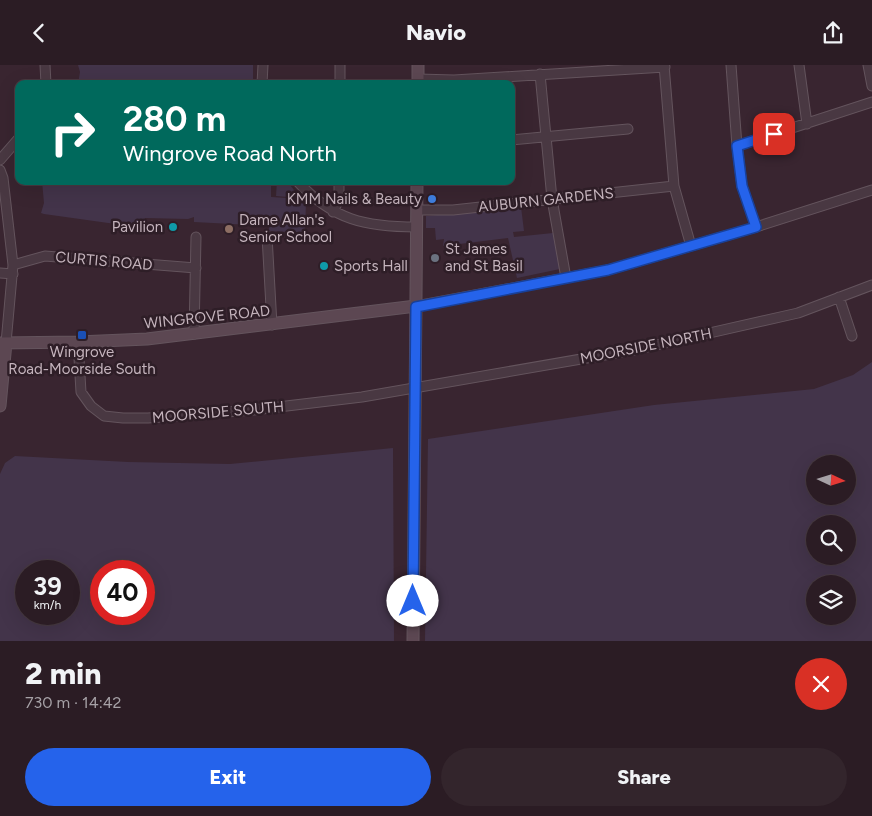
<!DOCTYPE html>
<meta charset="utf-8">
<style>
:root{--surface:#2b1c24;--page:#33252c;--text:#f1f3f6;--muted:#a6a1a6;--line:#473a41;--accent:#2563eb}
body{margin:0;font-family:Figtree,sans-serif;background:var(--page);color:var(--text);height:100vh;display:flex;flex-direction:column;font-size:19px;white-space:nowrap}
*{box-sizing:border-box;margin:0}
p{font-size:16px;color:var(--muted)}
.icon{flex:none;width:28px;height:28px;fill:none;stroke:currentColor;stroke-width:2;stroke-linecap:round;stroke-linejoin:round}
.map{position:relative;height:576px;overflow:hidden}
.details{display:flex;flex-direction:column;background:var(--surface);flex:1}
.details>*{flex:none}
.top-card{position:absolute;left:15px;top:15px;width:500px;height:105px;border-radius:10px;box-shadow:0 5px 20px #0002,0 0 0 1px var(--line);background:#00695c;color:#fff;overflow:hidden}
.needle{width:32px;rotate:94deg}
.controls{position:absolute;left:806px;top:390px;display:grid;gap:10px}
.controls a{display:grid;place-items:center;width:50px;height:50px;border-radius:50%;background:var(--surface);box-shadow:0 5px 20px #0002,0 0 0 1px var(--line);font-size:25px}
.speed{position:absolute;left:15px;top:495px;display:flex;gap:10px;font-size:25px;font-weight:700;text-align:center}
.speed>*{display:grid;place-content:center;width:65px;height:65px;border-radius:50%;background:var(--surface);box-shadow:0 5px 20px #0002,0 0 0 1px var(--line);line-height:1}
.speed small{font-size:12px;font-weight:400}
.speed .limit{border:8px solid #d22;background:#fff;color:#111}
.pin{position:absolute;display:grid;place-items:center;width:42px;height:42px;color:#fff;margin:-21px;border-radius:10px;box-shadow:0 2px 8px #0006}
.me{position:absolute;width:55px;margin:-28px;rotate:0deg;stroke-linejoin:round;filter:drop-shadow(0 0 4px #0008)}
.turn{display:flex;align-items:center;gap:18px;height:105px;padding:0 25px;font-size:22px}
.turn .icon{width:65px;height:65px;stroke-width:2.5}
.turn b{display:block;font-size:35px;line-height:42px}
.round{display:grid;place-items:center;flex:none;width:52px;height:52px;border-radius:26px;background:var(--page)}
.summary{display:flex;align-items:center;justify-content:space-between;height:85px;padding:0 25px}
h1{font-size:30px;font-weight:800;line-height:38px}
.action{display:flex;gap:10px;margin-top:auto;padding:10px 25px}
.action a{flex:1;height:58px;border-radius:30px;background:var(--accent);color:#fff;font-size:20px;font-weight:800;line-height:58px;text-align:center}
.action a+a{background:var(--page);color:var(--text)}
header{display:flex;justify-content:space-between;align-items:center;height:65px;padding:0 25px;background:var(--surface);font-size:22px;font-weight:800}
.map>svg:first-child{display:block}
.green{fill:#43344a;fill-rule:evenodd}
.lines{fill:none;stroke-linecap:round;stroke-linejoin:round}
.street-casing{stroke:#64545d;stroke-width:11}
.secondary-casing{stroke:#64545d;stroke-width:13}
.street{stroke:#493842;stroke-width:9}
.secondary{stroke:#5c4752;stroke-width:11}
.route-casing{stroke:#184099;stroke-width:12}
.route{stroke:#2563eb;stroke-width:9}
.shop-dot{fill:#3f7fe0;stroke:#2e1e27;stroke-width:2}
.culture-dot{fill:#0f9aa8;stroke:#2e1e27;stroke-width:2}
.education-dot{fill:#8d6e63;stroke:#2e1e27;stroke-width:2}
.worship-dot{fill:#6b7280;stroke:#2e1e27;stroke-width:2}
.transit-dot{fill:#1a4fb4;stroke:#2e1e27;stroke-width:2}
.labels{text-anchor:middle;stroke-width:5;stroke-linejoin:round;paint-order:stroke}
.poi-label{font-size:15px;fill:#c5b4bd;stroke:#2e1e27;text-anchor:start}
.street-label{font-size:15px;fill:#c5b4bd;stroke:#2e1e27}
</style>
<header><svg class="icon" aria-label="back" viewBox="0 0 24 24"><path d="M15 5l-7 7 7 7"/></svg>Navio<svg class="icon" aria-label="share" viewBox="0 0 24 24"><path d="M12 15V3M7 8l5-5 5 5M5 13v7h14v-7"/></svg></header>
<div class="map">
<svg width="872" height="576" viewBox="0 0 872 576">
<rect width="100%" height="100%" fill="#392530"/>
<path class="green" d="M78 0H253V19H78L80 7Z
M42 116H271V132L304 134 306 136 305 168 269 166V161L194 157V152L188 154 145 153 144 163 44 149 41 148 44 138Z
M277 116H287L300 133 276 131Z
M521 142 524 166 513 167 514 172 553 168 560 204 517 213 508 173 443 181 444 174 436 175 435 163H426V151Z
M872 297V576H425L428 374 654 340 814 324 853 310ZM815 399H848V431H815ZM815 459H848V491H815ZM815 519H848V551H815Z
M393 383 394 576H0V409L5 398 15 391 128 397 230 399ZM26 506H69V549H26ZM101 506H144V549H101Z"/>
<g class="lines">
<defs>
<path id="street" d="M45 0 46 19
M664 0 674 121 691 181
M731 0 737 81 742 121 756 162
M799 0 807 59
M868 0 872 21
M540 9 552 134 566 213
M418 14 454 15 665 2
M262 19 263 0
M340 19V0
M511 75 628 64
M737 81 872 37
M0 95 19 73
M0 105 3 113 13 200 6 278
M297 116C333 155 365 162 417 162
M417 145H453L674 121
M333 147 339 134V116
M267 171 272 260
M13 200 45 191 196 203
M0 208 13 209
M839 232 852 271
M416 241 608 205 756 162 872 125
M194 269 196 172
M78 277 81 327 91 341 104 351 123 353H148L253 345 362 332 639 284 798 248 872 220"/>
<path id="secondary" d="M418 19V0
M0 278 78 277 147 274 416 241
M0 341 6 278
M413 576 417 116"/>
</defs>
<use href="#street" class="street-casing"/>
<use href="#secondary" class="secondary-casing"/>
<use href="#street" class="street"/>
<use href="#secondary" class="secondary"/>
</g>
<g class="lines">
<defs>
<path id="route" d="M413 536 416 242 608 205 756 162 742 121 737 81 774 69"/>
</defs>
<use href="#route" class="route-casing"/>
<use href="#route" class="route"/>
</g>
<circle class="shop-dot" cx="432" cy="134" r="5"/>
<g class="culture-dot">
<circle cx="173" cy="162" r="5"/>
<circle cx="324" cy="201" r="5"/>
</g>
<circle class="education-dot" cx="229" cy="164" r="5"/>
<circle class="worship-dot" cx="435" cy="193" r="5"/>
<rect class="transit-dot" x="77" y="265" width="10" height="10" rx="2.5"/>
<g class="labels">
<g class="poi-label">
<text x="422" y="139" text-anchor="end">KMM Nails &amp; Beauty</text>
<text x="239" y="160">Dame Allan's<tspan x="239" dy="17">Senior School</tspan></text>
<text x="163" y="167" text-anchor="end">Pavilion</text>
<text x="445" y="189">St James<tspan x="445" dy="17">and St Basil</tspan></text>
<text x="334" y="206">Sports Hall</text>
<text x="82" y="292" text-anchor="middle">Wingrove<tspan x="82" dy="17">Road-Moorside South</tspan></text>
</g>
<g class="street-label">
<text transform="translate(546 135) rotate(-6)" y="5">AUBURN GARDENS</text>
<text transform="translate(104 196) rotate(5)" y="5">CURTIS ROAD</text>
<text transform="translate(207 252) rotate(-6)" y="5">WINGROVE ROAD</text>
<text transform="translate(646 281) rotate(-11)" y="5">MOORSIDE NORTH</text>
<text transform="translate(218 347) rotate(-5)" y="5">MOORSIDE SOUTH</text>
</g>
</g>
</svg>
<div class="controls">
<a><svg class="needle" viewBox="-14 -14 28 28"><path d="M0-13l5 13h-10z" fill="#e53935"/><path d="M0 13l5-13h-10z" fill="#a6a1a6"/></svg></a>
<a><svg class="icon" aria-label="search" viewBox="0 0 24 24"><circle cx="10" cy="10" r="6"/><path d="M15 15l6 6"/></svg></a>
<a><svg class="icon" aria-label="layers" viewBox="0 0 24 24"><path d="M12 4l9 5-9 5-9-5zM3 14l9 5 9-5"/></svg></a>
</div>
<div class="speed"><div>39<small>km/h</small></div><div class="limit">40</div></div>
<div class="pin" style="left:774px;top:69px;background:#d93025"><svg class="icon" aria-label="arrive" viewBox="0 0 24 24"><path d="M6 21V4h12l-3 4 3 4H6"/></svg></div>
<svg class="me" style="left:413px;top:536px" viewBox="-20 -20 40 40"><circle r="19" fill="#fff"/><path d="M0-13L10 11 0 6-10 11z" fill="#2563eb"/></svg>
<div class="top-card">
<div class="turn"><svg class="icon" aria-label="right" viewBox="0 0 24 24"><path d="M7 20v-9h11M14 6l5 5-5 5"/></svg><div><b>280 m</b>Wingrove Road North</div></div>
</div>
</div>
<section class="details">
<div class="summary"><div><h1>2 min</h1><p>730 m · 14:42</p></div><a class="round" style="background:#d93025;color:#fff"><svg class="icon" aria-label="close" viewBox="0 0 24 24"><path d="M6 6l12 12M18 6L6 18"/></svg></a></div>
<div class="action"><a>Exit</a><a>Share</a></div>
</section>
